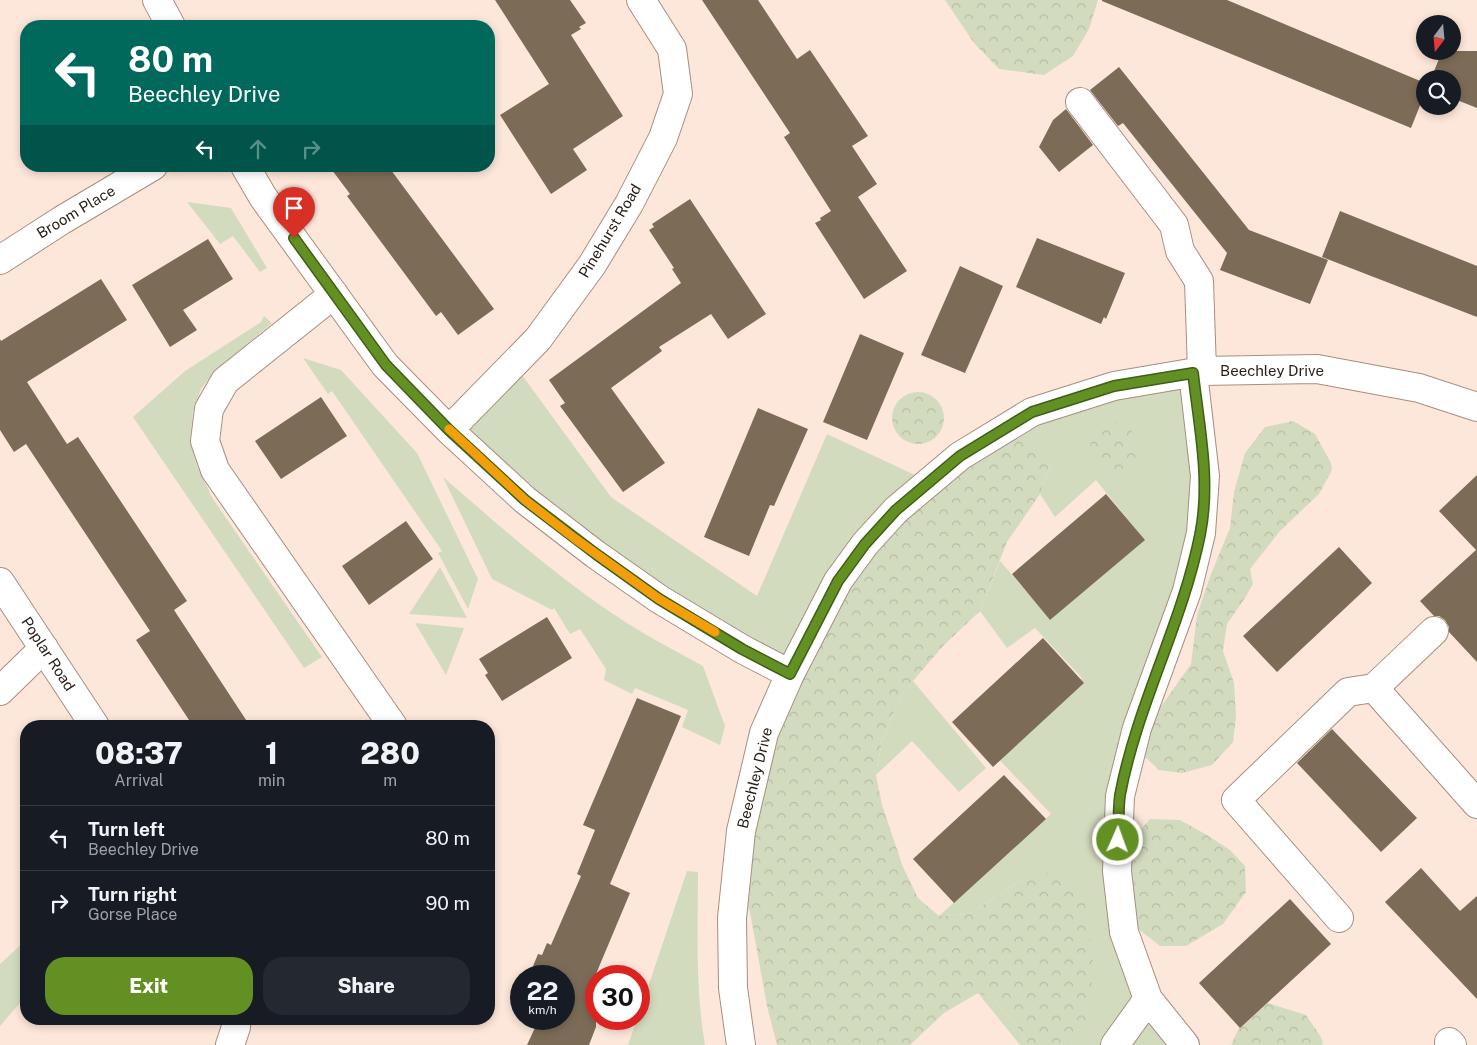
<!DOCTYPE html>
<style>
:root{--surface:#171b24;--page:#242831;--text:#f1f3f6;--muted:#9ea1a6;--line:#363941;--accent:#639023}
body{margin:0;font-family:"Public Sans",sans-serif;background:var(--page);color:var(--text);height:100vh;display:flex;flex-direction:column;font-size:19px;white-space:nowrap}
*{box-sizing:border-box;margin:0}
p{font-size:16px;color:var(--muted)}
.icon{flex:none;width:28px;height:28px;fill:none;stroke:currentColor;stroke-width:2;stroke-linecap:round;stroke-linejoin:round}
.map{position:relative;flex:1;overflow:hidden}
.drawer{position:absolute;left:20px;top:720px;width:475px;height:305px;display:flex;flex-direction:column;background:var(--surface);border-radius:20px;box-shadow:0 2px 8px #0003}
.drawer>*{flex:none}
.hud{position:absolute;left:20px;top:20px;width:475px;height:152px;border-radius:20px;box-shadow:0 2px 8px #0003;background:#00695c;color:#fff;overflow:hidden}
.needle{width:32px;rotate:196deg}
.controls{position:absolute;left:1416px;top:15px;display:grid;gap:10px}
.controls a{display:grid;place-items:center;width:45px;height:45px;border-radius:50%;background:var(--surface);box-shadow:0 2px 8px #0003;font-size:25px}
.speed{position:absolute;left:510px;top:965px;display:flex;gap:10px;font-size:25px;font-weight:700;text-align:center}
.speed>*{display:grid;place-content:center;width:65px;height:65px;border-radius:50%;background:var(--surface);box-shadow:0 2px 8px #0003;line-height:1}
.speed small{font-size:12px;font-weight:400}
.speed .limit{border:8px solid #d22;background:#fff;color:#111}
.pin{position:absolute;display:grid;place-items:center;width:42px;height:42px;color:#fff;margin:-51px -21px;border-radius:50% 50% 50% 0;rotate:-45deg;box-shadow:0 0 5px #0007}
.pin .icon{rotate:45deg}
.me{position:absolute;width:55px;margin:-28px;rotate:2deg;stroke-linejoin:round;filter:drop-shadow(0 0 4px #0008)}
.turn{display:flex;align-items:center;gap:18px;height:105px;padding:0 25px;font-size:22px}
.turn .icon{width:65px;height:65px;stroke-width:2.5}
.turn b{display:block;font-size:35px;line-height:42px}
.lanes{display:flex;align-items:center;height:48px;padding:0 25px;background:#0003;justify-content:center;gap:25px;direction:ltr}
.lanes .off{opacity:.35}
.eta{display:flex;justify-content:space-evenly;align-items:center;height:85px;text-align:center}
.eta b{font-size:30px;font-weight:800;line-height:35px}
.cta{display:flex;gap:10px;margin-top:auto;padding:10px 25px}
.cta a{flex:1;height:58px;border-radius:20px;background:var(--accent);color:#fff;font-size:20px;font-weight:800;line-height:58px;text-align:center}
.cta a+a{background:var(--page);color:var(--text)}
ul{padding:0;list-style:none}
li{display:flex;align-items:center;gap:15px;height:65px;padding:0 25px;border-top:1px solid var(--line)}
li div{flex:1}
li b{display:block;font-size:19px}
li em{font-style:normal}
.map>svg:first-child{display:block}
.grass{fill:#d3dbbf}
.forest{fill:url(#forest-crowns)}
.building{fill:#7c6c57}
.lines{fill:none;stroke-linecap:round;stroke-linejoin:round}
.minor-casing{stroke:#a78e7f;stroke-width:30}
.minor{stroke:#fff;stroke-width:28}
.route-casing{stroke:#405e17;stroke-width:12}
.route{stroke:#639023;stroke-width:9}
.slow{stroke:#f59e0b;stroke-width:9}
.labels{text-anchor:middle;stroke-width:4;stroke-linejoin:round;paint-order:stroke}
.street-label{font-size:15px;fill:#271d17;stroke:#fff}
</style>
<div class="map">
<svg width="1477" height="1045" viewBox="0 0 1477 1045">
<defs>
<pattern id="forest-crowns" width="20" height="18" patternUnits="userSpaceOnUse" patternTransform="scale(1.25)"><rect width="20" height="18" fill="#d3dbbf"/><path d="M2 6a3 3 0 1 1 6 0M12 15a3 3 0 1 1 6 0" fill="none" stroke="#b5bca3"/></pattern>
</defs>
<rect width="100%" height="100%" fill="#fde7da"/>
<path class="grass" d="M187 202 231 208 267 268 260 272 233 236 220 244Z
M264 316 272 323 213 373 201 389 193 411 190 441 197 466 213 499 322 657 304 668 133 417 185 371 261 322Z
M303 358 341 370 417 453 478 579 468 609 438 553 442 551 332 391 328 394Z
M514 364 611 497 757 596 827 434 930 482 790 674 742 649 449 430Z
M1193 373 1205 476 1137 728 1124 932 1185 1045H1071L1086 1022 1026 877 969 914 939 916 1051 814 990 750 1082 678 1035 628 1007 648 980 611 1000 561 1044 612 1138 532 1096 480 1055 517 1040 494 1051 464 983 440Z
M443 477C502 528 561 581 627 623 652 639 678 652 703 666L725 726 720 745 682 727 688 710 635 688 632 694 604 680 606 669 580 629 570 634 554 608 552 610 492 579Z
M440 567 467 618 409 614Z
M415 623 464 628 446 675Z
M913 681 986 768 959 792 912 741 876 775 882 740 901 695Z
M687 871 698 872C698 930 695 988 705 1045H628L637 1019H639V1014Z
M26 940V996L0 1026V964Z
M978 993 992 998 1014 1021 1029 1045H1020Z"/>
<path class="forest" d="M945 0H1098L1089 29 1073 56 1044 75 999 69 974 43Z
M892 418a26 26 0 1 1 52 0a26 26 0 1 1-52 0Z
M1293 421 1315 434 1331 463 1332 470 1319 494 1280 531 1250 569 1253 584 1245 598 1227 624 1223 651 1234 683 1236 716 1233 742 1212 765 1182 773 1159 770 1142 754 1146 728 1191 664 1197 615 1211 574 1230 528 1234 492 1245 453 1265 427Z
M1090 447a24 24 0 1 1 48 0a24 24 0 1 1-48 0Z
M1015 438 1041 449 1051 464 1040 494 1007 542 980 611 943 646 901 695 882 740 876 775 882 805 903 867 918 898 939 916 969 914 1026 877 1052 872 1075 881 1085 903 1094 968 1086 1023 1071 1045H1029L1014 1021 992 998 978 993 944 1013 910 1045H777L767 1006 750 912 736 878 764 733 896 510Z
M1150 819 1180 820 1207 835 1230 850 1245 866 1246 892 1223 924 1186 946H1160L1138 929 1127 882 1131 841Z
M1268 1003 1306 1015 1321 1037 1323 1045H1231L1244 1017Z"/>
<path class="building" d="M495 0H570L586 23 579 27 581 29 571 35 623 116 573 149 587 170 551 194 500 115 549 84Z
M702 0H758L797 59 810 50 868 136 852 146 877 184 858 197 907 271 864 299 815 223 821 220 820 218 831 211 784 137 790 133Z
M1102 0H1227L1425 83V93L1411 128 1102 1Z
M1442 51H1477V108L1452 98V79H1431Z
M1119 67 1249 230 1328 260 1310 304 1220 270 1227 253 1123 123 1118 126 1090 90Z
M1066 109 1093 145 1059 172 1039 147 1053 120Z
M329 166H388L494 309 458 335 441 312 436 316 347 196 350 194Z
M690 199 766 314 728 339 711 314 659 347 662 351 611 388 665 463 623 492 560 406 565 403 549 380 681 283 672 269 674 268 649 230 654 227 652 224Z
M1340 211 1477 266V317L1322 257Z
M1037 238 1125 273 1106 319 1104 317 1101 324 1016 287Z
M208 239 233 279 183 310 197 330 170 347 132 285Z
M960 266 1003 286 965 373 921 355Z
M101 279 127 320 27 382 67 444 78 437 187 601 174 610 250 726H193L136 640 150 631 26 444 14 452 0 430V339L1 341Z
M860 334 904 353 867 440 823 422Z
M321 397 347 436 281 479 255 441Z
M758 408 808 429 774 506 770 505 749 556 704 537Z
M1477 475V662L1449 632V627L1445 620 1439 616H1434L1420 601 1476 550 1439 511Z
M1106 494 1145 540 1050 620 1012 574Z
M406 521 433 559 369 605 342 566Z
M1339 547 1372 583 1277 672 1243 636Z
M547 617 572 658 502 701 485 675 488 673 479 659Z
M1043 638 1084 683 993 767 952 722Z
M637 698 681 716 610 884 630 893 596 974V1027L589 1045H527L539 1019H564V976H529L538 954 542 955 547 943 551 945 581 876 577 874 595 830 583 825Z
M1332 729 1417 818 1381 852 1297 763Z
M1004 775 1046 819 954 903 913 859Z
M1421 868 1460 911 1477 896V999L1385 902Z
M1290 899 1331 944 1240 1028 1199 983Z"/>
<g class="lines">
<defs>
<path id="minor" d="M157 0 171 26
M1080 102 1174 225 1180 251 1199 281 1202 371
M245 166 263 197 385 365 449 430 525 500 595 554 659 599 742 649 790 674
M0 260 62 220 153 166
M334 294 225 381 209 409 205 441 215 470 393 726
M449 430 538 339 592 265 629 204 663 138 678 94 672 49 641 0
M0 582 95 726
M1434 631 1374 688 1477 804
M0 691 44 648
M1339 918 1236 800 1348 692 1374 688
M1449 1042 1452 1045
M230 1045 236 1027V1019
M741 1045 733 988 732 918 741 831 764 733 790 674 838 581 865 544 896 510 960 456 1032 412 1114 386 1202 371 1317 369 1419 388 1477 407
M1115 1045 1148 999
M1185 1045 1148 999 1124 932 1117 871 1120 796 1137 728 1187 591 1201 533 1205 476 1193 373"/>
</defs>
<use href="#minor" class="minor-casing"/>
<use href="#minor" class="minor"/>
</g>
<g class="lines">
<defs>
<path id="route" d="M294 238 386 365 449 430 525 500 596 554 659 599 742 649 790 674 838 581 865 544 896 510 960 456 1032 412 1114 386 1193 373C1199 426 1211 481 1200 535 1182 624 1137 705 1120 795 1118 809 1119 826 1118 840"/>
</defs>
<use href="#route" class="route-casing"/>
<use href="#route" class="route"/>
<path class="slow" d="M449 429 525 500 574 538 659 599 715 632"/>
</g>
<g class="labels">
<g class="street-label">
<text transform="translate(76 212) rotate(-31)" y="5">Broom Place</text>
<text transform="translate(610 231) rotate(-59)" y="5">Pinehurst Road</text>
<text x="1272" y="376">Beechley Drive</text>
<text transform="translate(48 654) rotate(57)" y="5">Poplar Road</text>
<text transform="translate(755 778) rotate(-76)" y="5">Beechley Drive</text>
</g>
</g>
</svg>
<div class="controls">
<a><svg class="needle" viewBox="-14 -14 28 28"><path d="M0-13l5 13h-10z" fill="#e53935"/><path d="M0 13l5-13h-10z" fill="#9ea1a6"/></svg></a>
<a><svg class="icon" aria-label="search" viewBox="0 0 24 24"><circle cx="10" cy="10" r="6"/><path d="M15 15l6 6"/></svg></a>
</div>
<div class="speed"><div>22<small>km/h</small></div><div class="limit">30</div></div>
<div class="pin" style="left:294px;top:238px;background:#d93025"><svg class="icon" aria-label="arrive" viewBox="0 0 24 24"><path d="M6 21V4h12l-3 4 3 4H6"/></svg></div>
<svg class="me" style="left:1118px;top:840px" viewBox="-20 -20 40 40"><circle r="17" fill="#639023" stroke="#fff" stroke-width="3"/><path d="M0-11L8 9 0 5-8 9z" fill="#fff"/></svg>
<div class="hud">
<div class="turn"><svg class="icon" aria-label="left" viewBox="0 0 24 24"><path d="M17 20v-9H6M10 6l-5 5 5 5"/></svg><div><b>80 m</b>Beechley Drive</div></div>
<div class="lanes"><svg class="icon" aria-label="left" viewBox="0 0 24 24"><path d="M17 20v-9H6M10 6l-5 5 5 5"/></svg><svg class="icon off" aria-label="ahead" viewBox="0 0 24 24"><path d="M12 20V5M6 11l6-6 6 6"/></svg><svg class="icon off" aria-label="right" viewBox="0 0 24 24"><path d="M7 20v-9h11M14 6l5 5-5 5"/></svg></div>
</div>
<section class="drawer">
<div class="eta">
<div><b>08:37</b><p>Arrival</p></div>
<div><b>1</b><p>min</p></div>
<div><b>280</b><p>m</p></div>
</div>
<ul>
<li><svg class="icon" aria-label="left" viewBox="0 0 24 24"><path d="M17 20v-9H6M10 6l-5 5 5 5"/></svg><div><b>Turn left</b><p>Beechley Drive</p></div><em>80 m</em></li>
<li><svg class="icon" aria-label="right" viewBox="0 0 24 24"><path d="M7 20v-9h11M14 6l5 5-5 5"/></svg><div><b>Turn right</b><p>Gorse Place</p></div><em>90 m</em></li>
</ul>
<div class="cta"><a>Exit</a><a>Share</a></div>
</section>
</div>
